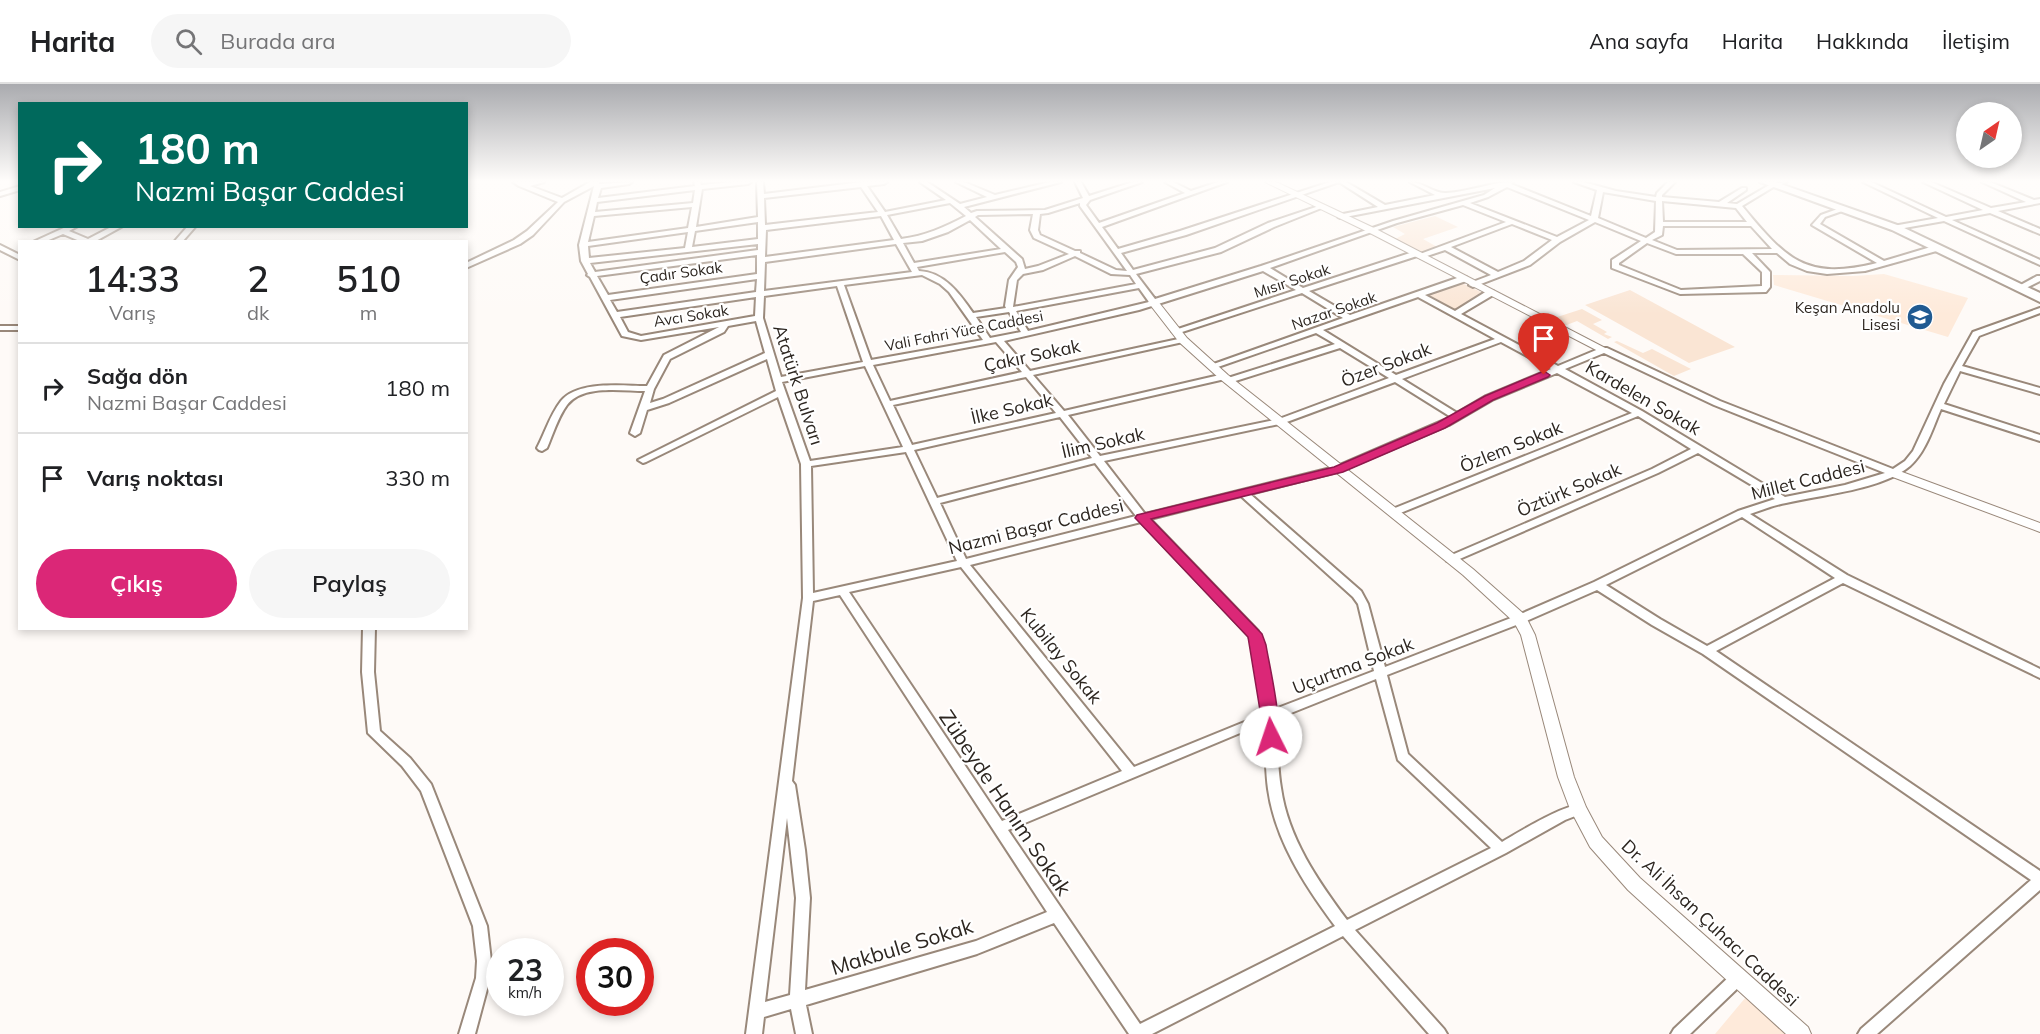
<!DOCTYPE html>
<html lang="tr">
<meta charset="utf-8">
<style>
:root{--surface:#fff;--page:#f6f6f6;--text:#202124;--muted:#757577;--line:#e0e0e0;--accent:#db2777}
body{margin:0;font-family:Mulish,sans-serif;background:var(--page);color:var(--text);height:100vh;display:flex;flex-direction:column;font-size:22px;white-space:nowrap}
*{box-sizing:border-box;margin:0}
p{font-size:20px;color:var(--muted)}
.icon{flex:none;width:33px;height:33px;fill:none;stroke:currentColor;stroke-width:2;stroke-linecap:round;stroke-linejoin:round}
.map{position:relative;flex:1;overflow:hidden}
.panel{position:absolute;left:18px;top:156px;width:450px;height:390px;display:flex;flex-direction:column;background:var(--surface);border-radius:0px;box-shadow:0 3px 9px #0003}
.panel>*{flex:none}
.hud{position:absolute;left:18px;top:18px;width:450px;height:126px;border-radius:0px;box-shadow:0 3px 9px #0003;background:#00695c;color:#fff;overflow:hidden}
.needle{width:39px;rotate:34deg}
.tools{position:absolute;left:1956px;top:18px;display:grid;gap:12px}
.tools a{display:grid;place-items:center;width:66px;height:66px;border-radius:50%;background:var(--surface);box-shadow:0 3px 9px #0003;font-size:30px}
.speed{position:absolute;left:486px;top:854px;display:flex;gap:12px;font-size:30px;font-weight:700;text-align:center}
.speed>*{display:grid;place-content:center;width:78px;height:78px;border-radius:50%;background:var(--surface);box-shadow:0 3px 9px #0003;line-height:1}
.speed small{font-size:15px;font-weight:400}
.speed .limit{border:9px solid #d22;background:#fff;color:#111}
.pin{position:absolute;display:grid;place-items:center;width:51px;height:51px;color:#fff;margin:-62px -26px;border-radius:50% 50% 50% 0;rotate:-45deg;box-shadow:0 0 6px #0007}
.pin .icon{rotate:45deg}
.me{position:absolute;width:66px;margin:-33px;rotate:356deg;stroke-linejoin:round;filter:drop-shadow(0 0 4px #0008)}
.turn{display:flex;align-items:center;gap:21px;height:126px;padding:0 18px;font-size:27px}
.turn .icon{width:78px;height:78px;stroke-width:2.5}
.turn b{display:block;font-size:42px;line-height:51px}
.eta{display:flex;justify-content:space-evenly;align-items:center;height:102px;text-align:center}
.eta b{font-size:36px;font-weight:600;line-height:42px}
.primary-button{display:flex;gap:12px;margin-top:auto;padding:12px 18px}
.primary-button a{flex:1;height:69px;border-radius:36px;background:var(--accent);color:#fff;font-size:24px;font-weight:600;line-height:69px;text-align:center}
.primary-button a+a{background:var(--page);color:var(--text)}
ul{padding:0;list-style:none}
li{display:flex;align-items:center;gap:18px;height:90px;padding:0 18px;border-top:2px solid var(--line)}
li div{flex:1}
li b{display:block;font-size:22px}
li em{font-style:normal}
header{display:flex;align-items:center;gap:36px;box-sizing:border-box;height:84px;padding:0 30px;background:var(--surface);border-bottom:2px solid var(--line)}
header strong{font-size:28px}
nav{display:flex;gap:33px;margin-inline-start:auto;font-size:21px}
.search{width:420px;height:54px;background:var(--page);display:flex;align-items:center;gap:15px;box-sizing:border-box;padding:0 21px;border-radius:33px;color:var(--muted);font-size:22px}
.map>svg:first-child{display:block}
.built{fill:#feeada}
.green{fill:#fae5d4}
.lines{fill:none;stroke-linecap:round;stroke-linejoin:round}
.minor-casing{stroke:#99887a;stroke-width:4}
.tertiary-casing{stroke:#99887a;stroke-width:2}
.secondary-casing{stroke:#99887a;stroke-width:4}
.minor{fill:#fff;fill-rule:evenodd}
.tertiary{fill:#fff;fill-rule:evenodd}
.secondary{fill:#fff;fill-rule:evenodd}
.route{fill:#db2777;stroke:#8e194d;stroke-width:1.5}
.labels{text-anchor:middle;stroke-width:4.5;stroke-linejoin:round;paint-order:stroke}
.far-street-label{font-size:15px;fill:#2d2620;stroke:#fff}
.far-poi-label{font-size:15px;fill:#2d2620;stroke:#fff;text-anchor:end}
.street-label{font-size:18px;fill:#2d2620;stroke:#fff}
.near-street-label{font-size:21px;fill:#2d2620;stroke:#fff}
</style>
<header>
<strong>Harita</strong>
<div class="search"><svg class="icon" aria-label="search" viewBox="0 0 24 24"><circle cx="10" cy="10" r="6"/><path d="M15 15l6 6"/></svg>Burada ara</div>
<nav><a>Ana sayfa</a><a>Harita</a><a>Hakkında</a><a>İletişim</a></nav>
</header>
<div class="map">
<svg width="2040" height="950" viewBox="0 0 2040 950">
<rect width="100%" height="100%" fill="#fefaf7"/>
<path class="built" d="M1884 190 1968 214 1948 253 1774 201 1773 191 1853 192Z
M1746 913 1788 950H1715Z"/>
<path class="green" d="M1435 132 1458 143 1423 155 1439 164 1421 170 1393 156 1405 150 1393 143Z
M1462 199 1483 209 1454 226 1426 211Z
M1630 206 1735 263 1689 279 1585 221Z
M1582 225 1602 236 1593 240 1607 248 1604 250 1612 253 1608 255 1577 237 1564 242 1551 235Z
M1617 257 1643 269 1652 265 1691 285 1674 292 1614 258Z"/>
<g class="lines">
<defs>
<path id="minor" d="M513 98H544L530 102 562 114 590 98H599V100L632 98 629 100 601 104 598 114 695 102 694 98H700L701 101 732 98H751L748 100 702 105 696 143 758 133 757 98H763L764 110 862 98H887L884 100 867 102 885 128 946 116 920 98H927L960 120 987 113 956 98H964L995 111 1050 98H1061L964 123 971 129 977 127 1045 126 1083 114 1075 98H1081L1089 112 1133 98H1142L1090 116 1086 121 1099 139 1185 109 1165 98H1173L1191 107 1218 98H1227L1102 143 1118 165 1180 147 1330 98H1346L1385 121 1435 111 1410 98C1423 98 1434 110 1446 109 1469 108 1491 98 1513 98L1511 100 1591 132 1597 106 1574 98H1583L1616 107 1656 113 1657 109 1668 98H1675L1662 111V113L1719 118 1742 104H1746V106L1727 119 1737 120 1771 100 1787 98 1775 102 1742 122C1786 175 1805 197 1877 179L1812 141 1821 131 1843 123 1846 125 1845 126 1825 133 1820 140 1884 177 1934 162H1940V166L1865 187 1827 190 1807 187 1790 180 1777 169H1752L1770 188V203L1766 208 1680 210 1612 184V176L1641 157 1595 138 1560 158 1530 181 1473 203 1469 201 1470 199 1491 191 1445 166 1421 174 1417 172 1309 207 1350 231 1460 193H1466V197L1425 211 1455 227 1487 207H1493V211L1461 230 1558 282 1601 264H1607L1720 317 1893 385 1905 377 1913 367 1944 300 1973 248 2040 224V229L1979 252 1962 282 2040 304V310L1960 287 1944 320 2040 351V357L1941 325C1933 343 1926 368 1910 382 1884 405 1821 411 1786 419 1774 421 1762 426 1750 430L1847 491 2040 585V594L1843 499 1716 567 2040 787V806L1877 950H1858L1861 945 2031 796 1703 570 1652 541 1597 506 1524 538 1387 591 1408 670 1502 758C1517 749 1569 717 1583 721L1585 725 1583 729 1565 736 1506 769 1355 846 1444 945 1447 950H1429L1343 852 1152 950H1129L1054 839 977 870 806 921 812 950H796L791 925 764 933 762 950H746L803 514 801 380 778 313 646 378 643 379 638 376 776 307 767 275 669 319 647 326 640 349 635 352 630 349 645 307C622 307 583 300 567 321 558 333 553 350 547 364L542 367 539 366 537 364C545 349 550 331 561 317 578 296 623 302 647 302L664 271 719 243 641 256 622 252 590 193 587 191 588 190 581 177 579 161 594 102 564 118 533 151 520 160 466 184V179L514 156 527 147 558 118 519 102ZM1339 98 1378 123 1338 131V133L1340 134 1495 104 1484 111 1393 137 1261 182 1155 215 1136 190 1221 168 1274 143 1324 123 1319 122 1268 139 1215 164 1133 186 1121 169 1186 151ZM861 103 878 128 765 141 764 114ZM1507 103 1589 136 1557 153 1470 119 1488 113ZM695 106 693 119 595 128 597 118ZM1603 108 1656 117 1655 148 1646 154 1598 134ZM1662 117 1736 124 1747 138H1663ZM950 119 966 132C945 143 925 152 901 155L887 131ZM1080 119V122L1127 187 1116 186 1080 169V167H1075L1040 151 1038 146 1040 130 1048 129ZM1463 121 1506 138 1420 170 1413 168 1303 204 1270 184 1397 139ZM692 123 688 144 588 158 594 132ZM1033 130 1030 146 1034 154 1069 170 1038 182 1025 185 1022 175 975 133 978 131ZM881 132 894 156 765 173 766 146ZM970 136 1001 165 914 179 903 159 922 157 948 148ZM758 138V155L692 163 695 147ZM1512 140 1552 156 1524 177 1498 188 1451 163ZM1663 142H1751L1772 165 1677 166 1652 156 1662 151ZM688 148 685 164 589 174 588 162ZM1647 159 1676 170H1743L1762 188V202L1681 206 1619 181V179ZM758 160V166L595 188 590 179ZM896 160 912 188 764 207 765 178ZM1005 168 1016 178 1018 183 1009 196 1005 222 1006 224 973 229C960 210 944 188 919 187L917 183ZM757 171V190L608 211 597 192ZM1075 172 1111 190 1130 191 1136 200 1013 223 1017 196 1023 190 1043 186ZM1263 187 1296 206 1172 247 1176 249H1179L1302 209 1343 234 1208 282 1212 285 1215 284 1316 249 1335 260 1228 294 1224 290 1064 327 1033 291 1183 258 1187 256 1183 254 1030 287 1004 257 1139 226ZM922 191 940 200 949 208 983 256 871 276 844 201ZM757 195 756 208 617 228 610 216ZM837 202 863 278 781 293 763 234 764 212ZM1139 204 1149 218 1028 247 1016 227ZM756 213 755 232 641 252 628 248 620 233ZM1418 213 1495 255 1396 291 1323 246ZM1009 228 1021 248 990 254 976 233ZM756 237 765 269 663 315 650 319 654 305 670 275 724 248 728 242ZM996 258 1022 288 890 317 873 281ZM1501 258 1551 285 1486 312 1457 329 1402 295ZM1340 264 1389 294 1279 335 1100 372 1068 331 1225 295 1226 298 1229 299ZM1604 269 1714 321 1885 389 1845 401 1785 413 1642 327 1565 285ZM865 282 903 363 810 377 782 298ZM1557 289 1632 329 1390 426 1389 428 1390 430H1398L1638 332 1691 365 1652 385 1447 473 1446 475 1447 477H1455L1658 389 1698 369 1775 415 1738 427 1594 498 1516 532 1385 583 1368 520 1361 507 1250 410 1341 387 1449 341 1492 316ZM1026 293 1056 329 912 361 893 321ZM1395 298 1451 333 1335 383 1145 430 1104 377 1284 339ZM1060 333 1092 374 937 414 914 366ZM906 368 957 477 813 509 811 382ZM1095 379 1136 432 966 475 940 419ZM1241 412 1353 513 1358 520 1374 587 1275 625 1264 561 1258 547 1150 435ZM1742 433 1835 494 1707 562 1660 535 1606 501ZM1141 438 1249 552 1252 561 1264 630 1134 683 970 481ZM961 483 1122 687 1002 737 849 508ZM840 511 1047 828 976 857 805 906 810 814 805 766 795 701 792 697 813 517ZM1376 595 1398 676 1491 764 1347 836C1318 797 1288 754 1281 704 1277 681 1278 658 1276 635ZM1264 639C1266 661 1265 683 1268 705 1275 756 1305 802 1335 842L1140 940 1008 746ZM787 734 796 814 790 911 765 918Z
M1863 98H1871L1946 133 1983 126 1923 98H1931L1991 124 2026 118 1982 98H1990L2034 116 2040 115V119L1998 127 2040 145V150L1990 129 1952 136 2040 176V181L1944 137 1893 146V142L1938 134Z
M20 102V106L0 112V108Z
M68 142H78L69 147 88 155 113 142H123L94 158H82L63 150 44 158H33Z
M188 142H196L182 158H174Z
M0 161 20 171V176L0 166Z
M2037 192H2040V197L2022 206H2019L2015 204Z
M0 242H20V246H0Z
M363 544H375L374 588 380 647 410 674 431 700 487 842 491 877 490 894 475 950H459L476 894 477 877 473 842 421 707 402 682 368 649 362 588Z
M1737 888 1742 890 1744 895 1742 900 1690 950H1671L1674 945 1732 890Z"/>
<path id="tertiary" d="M1265 98H1276L1374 144 1609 266 1608 268H1600L1368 148Z
M1153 215 1157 216 1187 254 1228 291 1473 485 1525 531 1535 551 1574 693 1586 723 1602 753 1640 794 1808 943 1811 950H1786L1628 806 1590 763 1570 725 1558 693 1521 551 1514 538 1463 491 1220 295 1179 258 1148 218Z
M1894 385 2040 439V448L1890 392 1888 389 1890 386Z"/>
<path id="secondary" d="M1760 98H1775L1900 142 2040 209V218L1892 146Z"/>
</defs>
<use href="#minor" class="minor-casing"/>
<use href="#tertiary" class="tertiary-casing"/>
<use href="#secondary" class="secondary-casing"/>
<use href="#minor" class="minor"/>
<use href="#tertiary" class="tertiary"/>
<use href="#secondary" class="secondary"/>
</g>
<linearGradient id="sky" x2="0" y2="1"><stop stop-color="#aaabaf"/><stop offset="0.42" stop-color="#fffdfb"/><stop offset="1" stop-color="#fffdfb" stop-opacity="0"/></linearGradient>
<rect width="2040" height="231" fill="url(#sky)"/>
<path class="route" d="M1544 287 1550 291 1548 293 1493 316 1445 344 1343 388 1151 435 1262 550 1266 561C1269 580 1284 643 1276 657L1271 659 1265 657 1248 553 1137 436 1135 434 1137 431 1334 383 1437 339 1485 312Z"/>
<defs>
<symbol id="school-disc" viewBox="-11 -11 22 22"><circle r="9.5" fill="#205a91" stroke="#fff"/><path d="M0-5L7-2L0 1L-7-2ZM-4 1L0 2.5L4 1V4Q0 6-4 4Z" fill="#fff"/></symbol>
</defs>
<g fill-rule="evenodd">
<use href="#school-disc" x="1905" y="218" width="30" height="30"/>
</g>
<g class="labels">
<g class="far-street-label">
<text transform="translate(681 189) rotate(-8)" y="5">Çadır Sokak</text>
<text transform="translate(1292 197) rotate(-18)" y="5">Mısır Sokak</text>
<text transform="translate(1334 227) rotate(-19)" y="5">Nazar Sokak</text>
<text transform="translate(691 232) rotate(-9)" y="5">Avcı Sokak</text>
<text transform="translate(964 247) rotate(-11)" y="5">Vali Fahri Yüce Caddesi</text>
</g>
<g class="far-poi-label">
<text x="1900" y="229">Keşan Anadolu<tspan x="1900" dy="17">Lisesi</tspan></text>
</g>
<g class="street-label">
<text transform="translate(1032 272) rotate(-12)" y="6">Çakır Sokak</text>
<text transform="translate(1386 281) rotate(-21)" y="6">Özer Sokak</text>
<text transform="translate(798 301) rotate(72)" y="6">Atatürk Bulvarı</text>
<text transform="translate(1643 314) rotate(30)" y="6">Kardelen Sokak</text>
<text transform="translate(1012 325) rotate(-13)" y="6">İlke Sokak</text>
<text transform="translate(1103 359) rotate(-13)" y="6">İlim Sokak</text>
<text transform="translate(1511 363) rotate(-22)" y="6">Özlem Sokak</text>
<text transform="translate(1808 396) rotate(-14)" y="6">Millet Caddesi</text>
<text transform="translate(1569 406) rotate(-23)" y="6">Öztürk Sokak</text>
<text transform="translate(1036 443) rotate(-14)" y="6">Nazmi Başar Caddesi</text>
<text transform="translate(1061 572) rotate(51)" y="6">Kubilay Sokak</text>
<text transform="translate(1353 582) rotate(-21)" y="6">Uçurtma Sokak</text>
<text transform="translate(1710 839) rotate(43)" y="6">Dr. Ali İhsan Çuhacı Caddesi</text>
</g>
<g class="near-street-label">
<text transform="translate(1005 719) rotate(56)" y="7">Zübeyde Hanım Sokak</text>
<text transform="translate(902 863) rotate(-17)" y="7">Makbule Sokak</text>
</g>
</g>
</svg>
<div class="tools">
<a><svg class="needle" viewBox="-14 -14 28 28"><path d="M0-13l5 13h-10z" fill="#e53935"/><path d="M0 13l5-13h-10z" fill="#757577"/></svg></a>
</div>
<div class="speed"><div>23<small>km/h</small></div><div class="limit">30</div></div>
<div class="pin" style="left:1544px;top:291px;background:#d93025"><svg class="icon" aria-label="arrive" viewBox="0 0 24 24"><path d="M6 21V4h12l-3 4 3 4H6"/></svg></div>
<svg class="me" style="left:1271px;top:653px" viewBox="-20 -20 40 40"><circle r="19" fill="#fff"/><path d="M0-13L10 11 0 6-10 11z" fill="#db2777"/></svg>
<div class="hud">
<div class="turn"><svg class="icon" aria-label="right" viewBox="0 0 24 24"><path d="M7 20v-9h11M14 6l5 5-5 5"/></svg><div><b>180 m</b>Nazmi Başar Caddesi</div></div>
</div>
<section class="panel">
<div class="eta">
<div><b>14:33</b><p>Varış</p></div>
<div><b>2</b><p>dk</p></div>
<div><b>510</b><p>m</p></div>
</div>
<ul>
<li><svg class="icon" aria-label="right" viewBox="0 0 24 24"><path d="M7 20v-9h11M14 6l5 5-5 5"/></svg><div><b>Sağa dön</b><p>Nazmi Başar Caddesi</p></div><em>180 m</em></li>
<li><svg class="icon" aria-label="arrive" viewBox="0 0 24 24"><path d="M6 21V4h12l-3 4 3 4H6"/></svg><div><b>Varış noktası</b></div><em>330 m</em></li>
</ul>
<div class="primary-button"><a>Çıkış</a><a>Paylaş</a></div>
</section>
</div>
